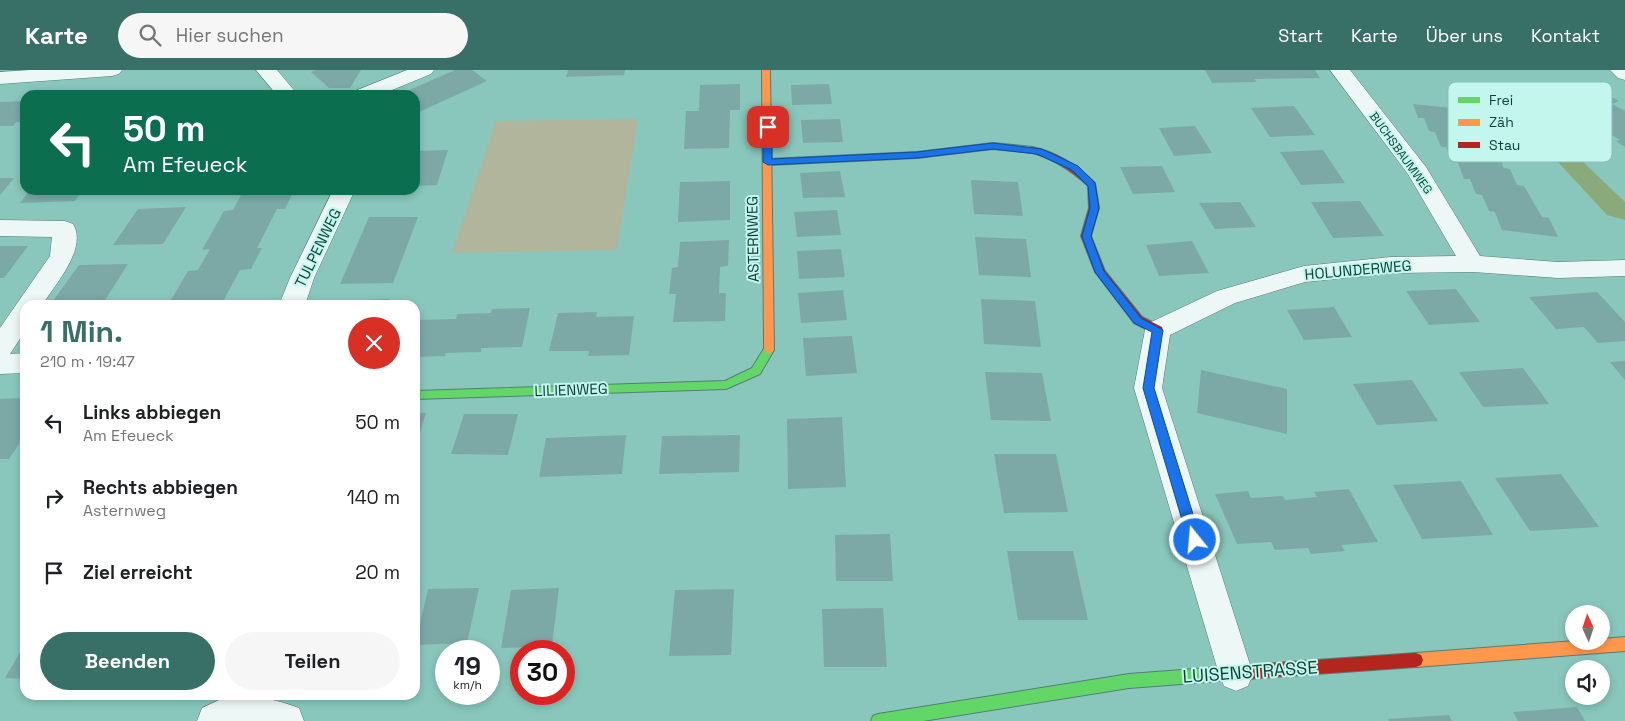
<!DOCTYPE html>
<html lang="de">
<meta charset="utf-8">
<style>
:root{--surface:#fff;--page:#f6f6f6;--text:#202124;--muted:#757577;--accent:#386f66}
body{margin:0;font-family:"Space Grotesk",sans-serif;background:var(--page);color:var(--text);height:100vh;display:flex;flex-direction:column;font-size:19px;white-space:nowrap}
*{box-sizing:border-box;margin:0}
p{font-size:16px;color:var(--muted)}
.icon{flex:none;width:28px;height:28px;fill:none;stroke:currentColor;stroke-width:2;stroke-linecap:round;stroke-linejoin:round}
.map{position:relative;flex:1;overflow:hidden}
.panel{position:absolute;left:20px;top:230px;width:400px;height:400px;display:flex;flex-direction:column;background:var(--surface);border-radius:15px;box-shadow:0 2px 8px #0003}
.panel>*{flex:none}
.top-card{position:absolute;left:20px;top:20px;width:400px;height:105px;border-radius:15px;box-shadow:0 2px 8px #0003;background:#0b6e4f;color:#fff;overflow:hidden}
.needle{width:32px;rotate:357deg}
.fabs{position:absolute;left:1565px;top:535px;display:grid;gap:10px}
.fabs a{display:grid;place-items:center;width:45px;height:45px;border-radius:50%;background:var(--surface);box-shadow:0 2px 8px #0003;font-size:25px}
.speed{position:absolute;left:435px;top:570px;display:flex;gap:10px;font-size:25px;font-weight:700;text-align:center}
.speed>*{display:grid;place-content:center;width:65px;height:65px;border-radius:50%;background:var(--surface);box-shadow:0 2px 8px #0003;line-height:1}
.speed small{font-size:12px;font-weight:400}
.speed .limit{border:8px solid #d22;background:#fff;color:#111}
.pin{position:absolute;display:grid;place-items:center;width:42px;height:42px;color:#fff;margin:-21px;border-radius:10px;box-shadow:0 2px 8px #0006}
.me{position:absolute;width:55px;margin:-28px;rotate:343deg;stroke-linejoin:round;filter:drop-shadow(0 0 4px #0008)}
.turn{display:flex;align-items:center;gap:18px;height:105px;padding:0 20px;font-size:22px}
.turn .icon{width:65px;height:65px;stroke-width:2.5}
.turn b{display:block;font-size:35px;line-height:42px}
.round{display:grid;place-items:center;flex:none;width:52px;height:52px;border-radius:26px;background:var(--page)}
.overview{display:flex;align-items:center;justify-content:space-between;height:85px;padding:0 20px}
h1{font-size:30px;font-weight:700;line-height:38px;color:var(--accent)}
.button{display:flex;gap:10px;margin-top:auto;padding:10px 20px}
.button a{flex:1;height:58px;border-radius:30px;background:var(--accent);color:#fff;font-size:20px;font-weight:700;line-height:58px;text-align:center}
.button a+a{background:var(--page);color:var(--text)}
ul{padding:0;list-style:none}
li{display:flex;align-items:center;gap:15px;height:75px;padding:0 20px}
li div{flex:1}
li b{display:block;font-size:19px}
li em{font-style:normal}
header{display:flex;align-items:center;gap:30px;box-sizing:border-box;height:70px;padding:0 25px;background:var(--accent);color:#fff}
header strong{font-size:24px}
nav{display:flex;gap:28px;margin-inline-start:auto;font-size:18px}
.search{width:350px;height:45px;background:var(--page);display:flex;align-items:center;gap:12px;box-sizing:border-box;padding:0 18px;border-radius:28px;color:var(--muted);font-size:19px}
.map>svg:first-child{display:block}
.green{fill:#b1b59c}
.water{fill:#8aaa7b}
.building{fill:#7ca9a6}
.lines{fill:none;stroke-linecap:round;stroke-linejoin:round}
.street-casing{stroke:#557d76;stroke-width:1}
.fast-casing{stroke:#557d76;stroke-width:2}
.slow-casing{stroke:#557d76;stroke-width:2}
.jam-casing{stroke:#557d76;stroke-width:2}
.street{fill:#edf7f5;fill-rule:evenodd}
.fast{fill:#63d668;fill-rule:evenodd}
.slow{fill:#ff974d;fill-rule:evenodd}
.jam{fill:#b3261e;fill-rule:evenodd}
.route{fill:#1a73e8;stroke:#114b97}
.labels{text-anchor:middle;stroke-width:4;stroke-linejoin:round;paint-order:stroke}
.far-street-label{font-size:12px;fill:#0c3f38;stroke:#c3f6ec}
.street-label{font-size:15px;fill:#0c3f38;stroke:#c3f6ec}
.near-street-label{font-size:18px;fill:#0c3f38;stroke:#c3f6ec}
.key{fill:#c3f6ec;stroke:#8cbfb6;stroke-width:1}
.key-label{font-size:14px;fill:#0c3f38}
</style>
<header>
<strong>Karte</strong>
<div class="search"><svg class="icon" aria-label="search" viewBox="0 0 24 24"><circle cx="10" cy="10" r="6"/><path d="M15 15l6 6"/></svg>Hier suchen</div>
<nav><a>Start</a><a>Karte</a><a>Über uns</a><a>Kontakt</a></nav>
</header>
<div class="map">
<svg width="1625" height="651" viewBox="0 0 1625 651">
<rect width="100%" height="100%" fill="#89c7bc"/>
<path class="green" d="M638 49 617 180 452 183 496 51Z"/>
<path class="water" d="M1520 46H1535L1625 132V150L1607 145 1532 64Z"/>
<path class="building" d="M316 0H361L350 18H329L311 2Z
M455 0H472L487 11 419 42 415 39V25H398Z
M568 0H625L624 5 566 7Z
M1205 0H1315L1320 8 1254 9 1257 12 1212 13Z
M740 14V40H730L729 78 684 79 686 41H699L700 15Z
M829 14 832 34 792 35 791 15Z
M1598 19 1619 31 1612 34 1625 41V77L1616 71 1620 70 1597 56 1602 55 1581 43 1587 42 1566 29Z
M25 31V52H16L13 56H0V32Z
M1413 34 1461 39 1467 53 1474 54 1480 67 1485 68 1491 82 1497 83 1504 98 1510 99 1517 115 1524 116 1542 147 1549 148 1558 167 1502 160 1495 142 1489 141 1482 125 1476 124 1470 109H1464L1458 93 1452 92 1446 77H1441L1435 62 1429 61 1424 48H1418Z
M1294 36 1315 65 1270 67 1251 38Z
M840 49 843 72 803 73 801 50Z
M1195 56 1212 83 1174 86 1159 58Z
M448 80 437 115 415 116V81Z
M1323 80 1345 113 1301 115 1280 82Z
M1162 96 1175 122 1133 124 1120 97Z
M840 101 845 127 803 128 800 103Z
M0 108H14L0 125Z
M971 110 1018 112 1023 146 974 144Z
M730 111V150L678 152 680 112Z
M30 120H83L75 131 20 133Z
M294 120 285 139H277L257 178H262L251 199 240 200 221 235H168L188 201 198 200 210 179 202 180 224 141 233 140 243 121Z
M1360 131 1384 166 1333 168 1311 132Z
M1240 132 1256 157 1215 159 1199 133Z
M186 137 163 174 113 175 138 139Z
M837 140 841 165 797 167 794 142Z
M369 147H418L393 213 340 214Z
M975 167 1026 169 1031 207 979 205Z
M729 170 728 196 720 197 719 223H726L725 251 673 252 676 224H669L672 198 678 197 680 172Z
M1192 171 1209 203 1159 206 1146 175Z
M0 176H28L4 208H0Z
M841 179 845 207 799 209 797 181Z
M128 194 102 235H50L79 195Z
M1456 219 1480 252 1429 255 1406 221Z
M843 220 847 250 801 253 798 223Z
M1597 222 1625 252V271L1598 273 1584 257 1556 259 1529 227Z
M390 229 388 235H346L347 231Z
M981 229 1035 231 1041 277 984 274Z
M1334 237 1352 267 1304 270 1287 240Z
M530 238 522 277 481 278V282L446 283 445 286 415 287V250L456 249 457 244 491 243 492 239Z
M597 242 596 247 634 246 629 285 588 286 589 281H549L558 243Z
M852 266 857 303 806 306 803 268Z
M1625 291V310L1610 292Z
M1523 298 1549 334 1483 337 1459 302Z
M1201 300 1287 319V364L1197 343Z
M985 302 1042 303 1051 351 991 350Z
M1412 310 1438 351 1377 355 1353 314Z
M25 328V365L9 389H0V329Z
M415 343H426L415 377Z
M464 344H518L508 385 451 384Z
M842 347 846 417 788 419 787 349Z
M626 365 622 404 539 407 546 368Z
M740 365 739 402 659 404 662 366Z
M994 384H1056L1068 442 1004 443Z
M1561 404 1599 457 1530 461 1495 408Z
M1461 411 1493 465 1422 469 1393 415Z
M1349 419 1378 472 1341 475 1345 481 1311 484 1308 478 1275 480 1271 472 1237 474 1215 424 1248 421 1251 428 1283 426 1285 430 1317 427 1314 422Z
M890 464 893 511H836L835 465Z
M1007 481H1073L1088 550H1018Z
M479 518 467 573 415 575 428 519Z
M559 518 552 576 501 578 511 520Z
M734 519 731 585 669 586 675 520Z
M883 538 887 597H824L822 539Z
M25 574V609L5 608Z
M1577 637 1585 651H1518L1513 642Z
M1449 645 1452 651H1389L1388 649Z"/>
<g class="lines">
<defs>
<path id="street" d="M30 0H122L119 4 112 6 0 14V2Z
M256 0H277L298 25H277Z
M407 0H434L431 4 380 25H352L355 21Z
M1330 0H1350L1426 97 1480 186 1558 192 1625 190V206L1558 208 1473 202 1391 203 1305 212 1235 233 1170 265 1162 318 1253 604 1248 616 1236 621 1224 616 1219 604 1134 318 1145 260 1149 253 1217 221 1304 196 1391 187 1456 186 1408 104Z
M1610 0H1625V10L1618 8Z
M333 120H355L314 208 305 235H279L290 208Z
M0 150 65 151 73 154C88 178 55 215 42 235H25V261L10 284 25 283V303L0 304V258L50 186 52 167 0 166Z
M230 625C255 625 275 629 299 638L304 651H197L202 638Z"/>
<path id="fast" d="M993 73 1032 77 1036 80 1032 83 993 79 917 88 768 95 764 92 768 89 917 82Z
M769 276 774 280 760 304 726 319 415 329V321L725 311 752 298 765 277Z
M1247 595 1252 597 1254 602 1252 607 1247 609 1129 618 923 651H871L873 646 878 644 1129 604Z"/>
<path id="slow" d="M762 0H770L774 280 769 284 764 280Z
M1625 567V581L1416 597 1411 595 1409 590 1411 585 1416 583 1575 571H1601V569Z"/>
<path id="jam" d="M1032 77C1057 82 1077 95 1095 113L1099 138 1091 166 1105 201 1142 247 1162 257 1163 260 1162 263H1154L1134 253 1095 202 1081 166 1089 138 1088 116C1070 99 1052 88 1029 82L1028 80Z
M1416 583 1421 585 1423 590 1421 595 1416 597 1247 609 1242 607 1240 602 1242 597 1247 595Z"/>
</defs>
<use href="#street" class="street-casing"/>
<use href="#fast" class="fast-casing"/>
<use href="#slow" class="slow-casing"/>
<use href="#jam" class="jam-casing"/>
<use href="#street" class="street"/>
<use href="#fast" class="fast"/>
<use href="#slow" class="slow"/>
<use href="#jam" class="jam"/>
</g>
<path class="route" d="M768 54 772 57V89L917 82 993 73 1042 79 1078 96 1095 113 1099 138 1091 166 1104 201 1141 248 1163 260 1154 318 1201 470 1199 474H1190L1188 470 1143 318 1152 262 1134 253 1095 202 1082 166 1090 138 1088 116 1072 100 1037 84 993 79 917 88 768 95 763 92V57Z"/>
<g class="labels">
<g class="far-street-label">
<text transform="translate(1401 83) rotate(54)" y="4">BUCHSBAUMWEG</text>
</g>
<g class="street-label">
<text transform="translate(753 169) rotate(-91)" y="5">ASTERNWEG</text>
<text transform="translate(318 178) rotate(-64)" y="5">TULPENWEG</text>
<text transform="translate(1358 200) rotate(-5)" y="5">HOLUNDERWEG</text>
<text transform="translate(571 320) rotate(-2)" y="5">LILIENWEG</text>
</g>
<g class="near-street-label">
<text transform="translate(1250 602) rotate(-4)" y="6">LUISENSTRASSE</text>
</g>
</g>
<rect x="1448" y="12" width="164" height="80" rx="8" class="key"/>
<rect x="1458" y="27" width="22" height="6" fill="#63d668"/>
<rect x="1458" y="49" width="22" height="7" fill="#ff974d"/>
<rect x="1458" y="72" width="22" height="6" fill="#b3261e"/>
<g class="key-label">
<text x="1489" y="35">Frei</text>
<text x="1489" y="57">Zäh</text>
<text x="1489" y="80">Stau</text>
</g>
</svg>
<div class="fabs">
<a><svg class="needle" viewBox="-14 -14 28 28"><path d="M0-13l5 13h-10z" fill="#e53935"/><path d="M0 13l5-13h-10z" fill="#757577"/></svg></a>
<a><svg class="icon" aria-label="sound" viewBox="0 0 24 24"><path d="M4 9h4l5-4v14l-5-4H4zM17 9q2 3 0 6"/></svg></a>
</div>
<div class="speed"><div>19<small>km/h</small></div><div class="limit">30</div></div>
<div class="pin" style="left:768px;top:57px;background:#d93025"><svg class="icon" aria-label="arrive" viewBox="0 0 24 24"><path d="M6 21V4h12l-3 4 3 4H6"/></svg></div>
<svg class="me" style="left:1195px;top:470px" viewBox="-20 -20 40 40"><circle r="17" fill="#1a73e8" stroke="#fff" stroke-width="3"/><path d="M0-11L8 9 0 5-8 9z" fill="#fff"/></svg>
<div class="top-card">
<div class="turn"><svg class="icon" aria-label="left" viewBox="0 0 24 24"><path d="M17 20v-9H6M10 6l-5 5 5 5"/></svg><div><b>50 m</b>Am Efeueck</div></div>
</div>
<section class="panel">
<div class="overview"><div><h1>1 Min.</h1><p>210 m · 19:47</p></div><a class="round" style="background:#d93025;color:#fff"><svg class="icon" aria-label="close" viewBox="0 0 24 24"><path d="M6 6l12 12M18 6L6 18"/></svg></a></div>
<ul>
<li><svg class="icon" aria-label="left" viewBox="0 0 24 24"><path d="M17 20v-9H6M10 6l-5 5 5 5"/></svg><div><b>Links abbiegen</b><p>Am Efeueck</p></div><em>50 m</em></li>
<li><svg class="icon" aria-label="right" viewBox="0 0 24 24"><path d="M7 20v-9h11M14 6l5 5-5 5"/></svg><div><b>Rechts abbiegen</b><p>Asternweg</p></div><em>140 m</em></li>
<li><svg class="icon" aria-label="arrive" viewBox="0 0 24 24"><path d="M6 21V4h12l-3 4 3 4H6"/></svg><div><b>Ziel erreicht</b></div><em>20 m</em></li>
</ul>
<div class="button"><a>Beenden</a><a>Teilen</a></div>
</section>
</div>
